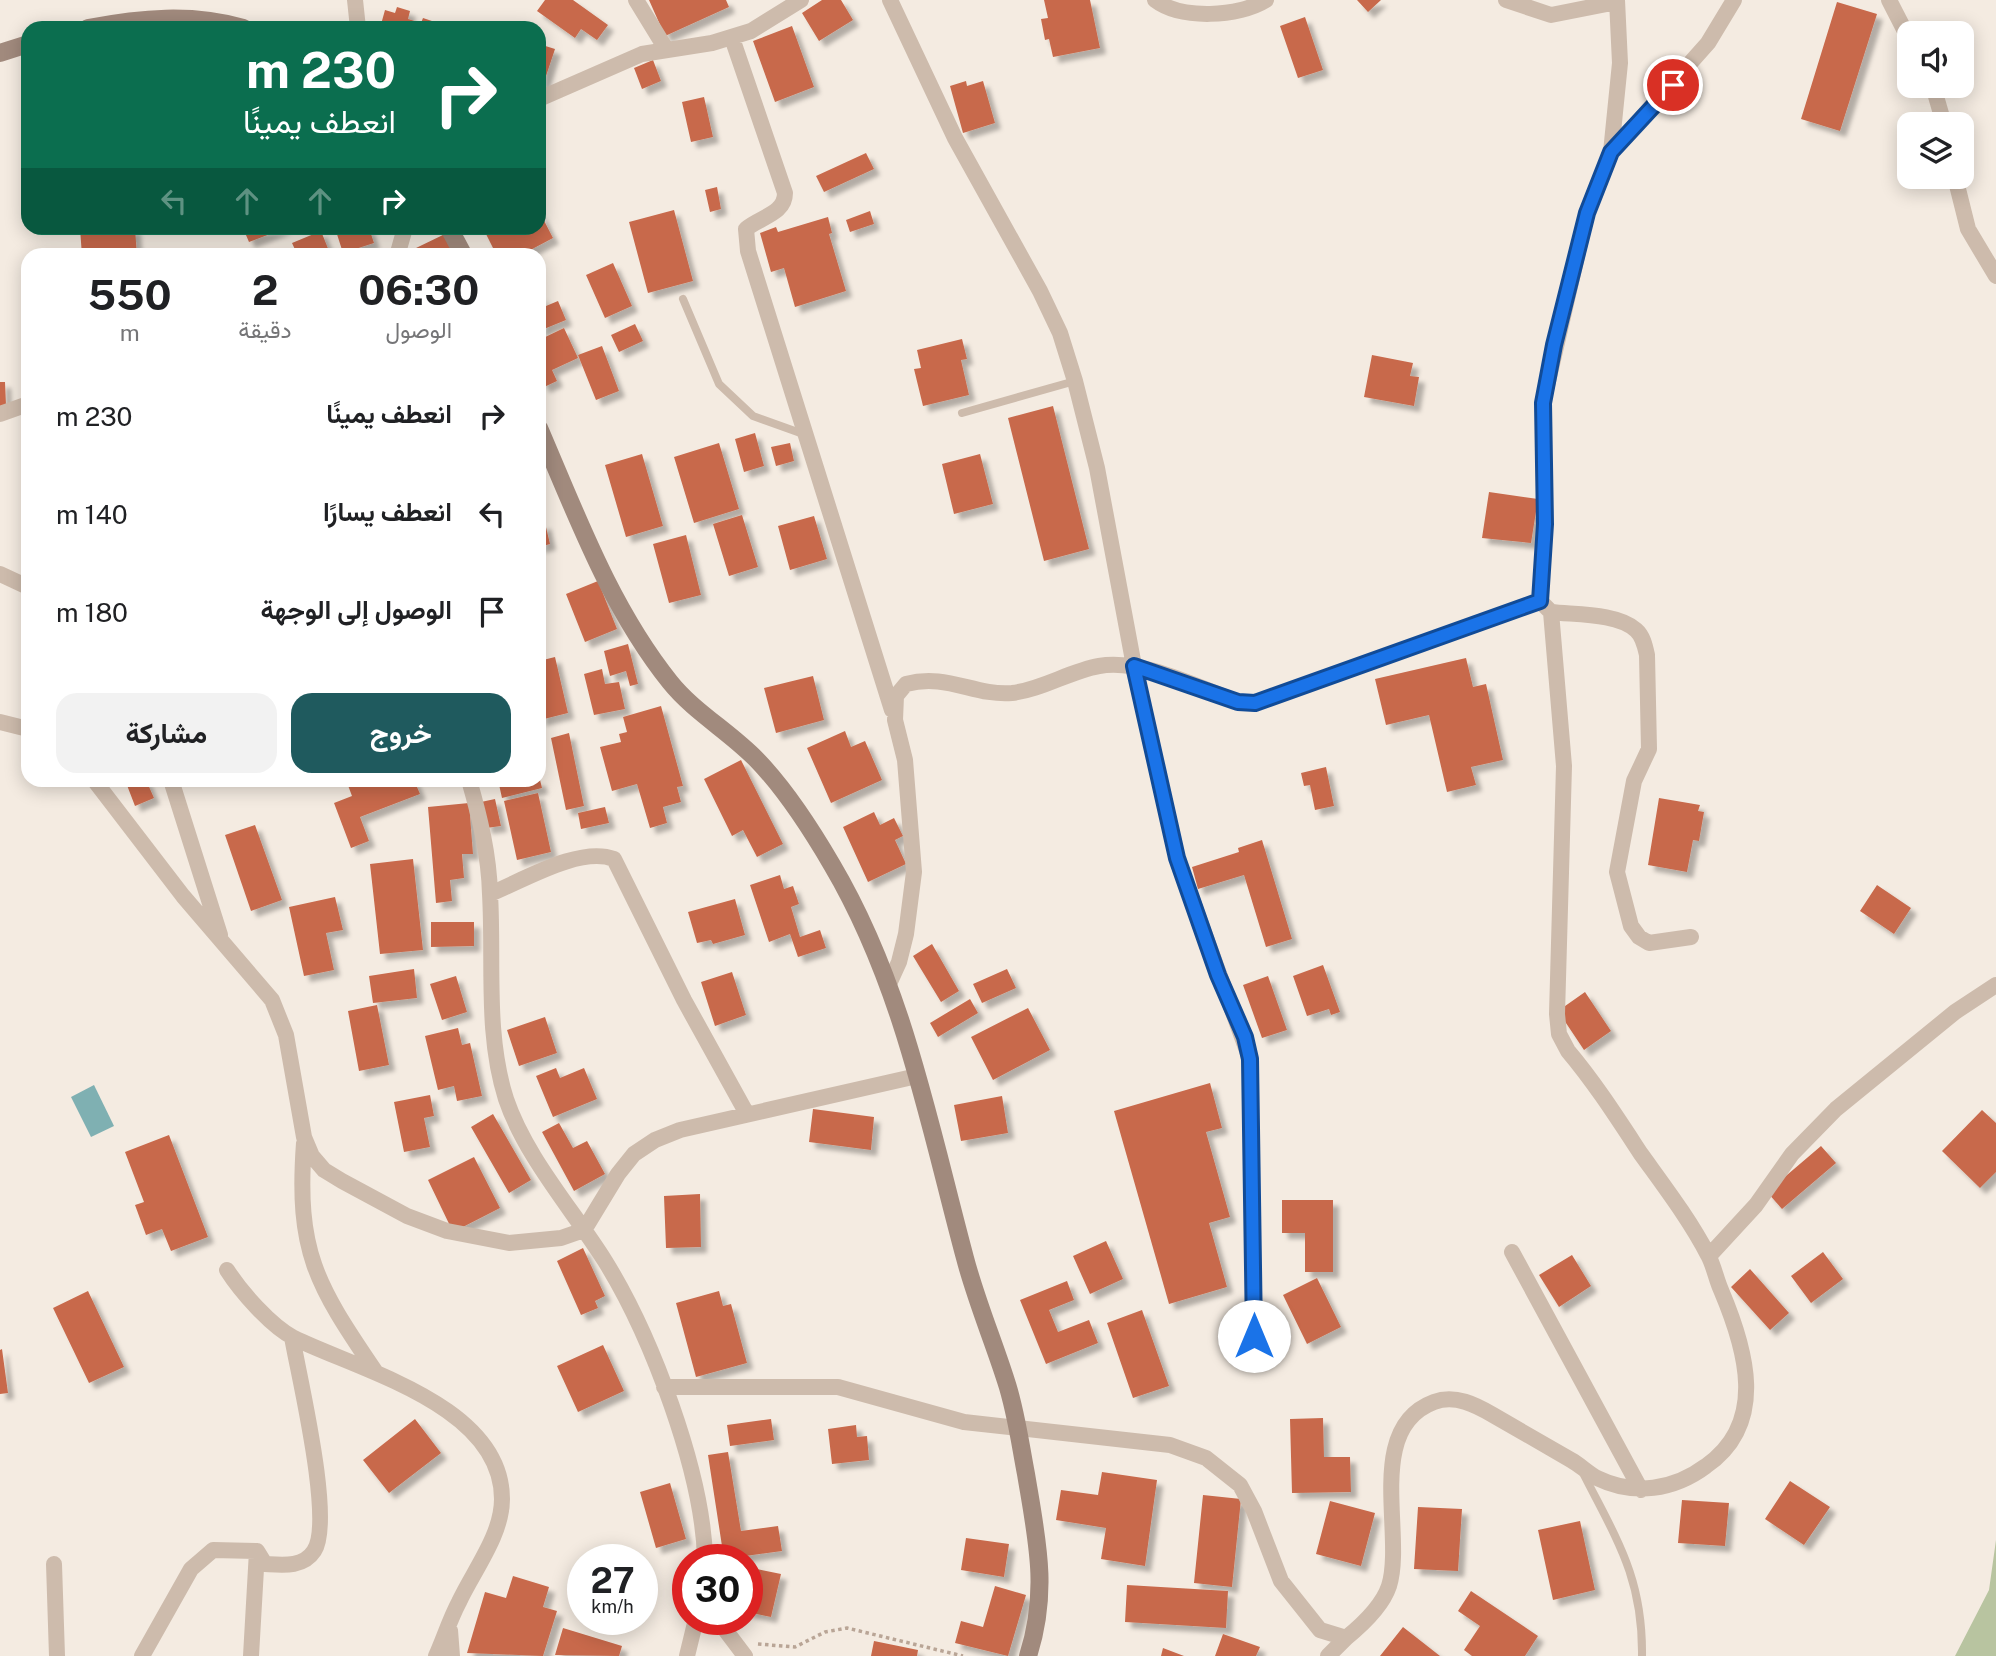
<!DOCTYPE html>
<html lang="ar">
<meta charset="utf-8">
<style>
:root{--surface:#fff;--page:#f2f2f2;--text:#202124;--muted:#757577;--accent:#1f5a5e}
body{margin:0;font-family:"Public Sans",Vazirmatn,sans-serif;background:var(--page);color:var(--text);direction:rtl;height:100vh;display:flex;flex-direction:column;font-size:26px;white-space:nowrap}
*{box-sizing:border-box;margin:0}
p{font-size:23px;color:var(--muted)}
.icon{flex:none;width:38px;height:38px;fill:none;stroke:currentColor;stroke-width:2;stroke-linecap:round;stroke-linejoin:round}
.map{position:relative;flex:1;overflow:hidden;direction:ltr}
.details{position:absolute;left:21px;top:248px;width:525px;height:539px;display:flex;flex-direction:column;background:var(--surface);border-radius:21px;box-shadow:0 4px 18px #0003;direction:rtl}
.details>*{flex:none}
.top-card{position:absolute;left:21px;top:21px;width:525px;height:214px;border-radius:21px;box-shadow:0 4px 18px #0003;direction:rtl;background:#0b6e4f;color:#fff;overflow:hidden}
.fabs{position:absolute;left:1897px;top:21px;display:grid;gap:14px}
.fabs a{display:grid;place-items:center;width:77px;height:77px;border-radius:14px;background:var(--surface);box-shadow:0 4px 18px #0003;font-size:35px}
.speed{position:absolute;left:567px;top:1544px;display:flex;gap:14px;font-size:35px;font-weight:700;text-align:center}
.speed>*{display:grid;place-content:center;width:91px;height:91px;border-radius:50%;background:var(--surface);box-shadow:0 4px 18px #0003;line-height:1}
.speed small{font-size:18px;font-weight:400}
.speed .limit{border:10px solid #d22;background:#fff;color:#111}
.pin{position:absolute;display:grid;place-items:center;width:60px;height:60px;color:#fff;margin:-30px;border:4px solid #fff;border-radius:50%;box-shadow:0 2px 7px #0007}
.me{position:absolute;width:77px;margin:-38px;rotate:0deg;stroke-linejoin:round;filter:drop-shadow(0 0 5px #0008)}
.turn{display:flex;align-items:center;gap:24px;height:147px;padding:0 35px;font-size:32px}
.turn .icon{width:91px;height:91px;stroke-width:2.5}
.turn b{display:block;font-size:49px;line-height:60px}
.lanes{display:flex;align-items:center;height:66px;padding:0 35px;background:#0003;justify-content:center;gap:35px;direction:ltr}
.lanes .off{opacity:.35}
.eta{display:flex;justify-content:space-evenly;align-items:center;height:119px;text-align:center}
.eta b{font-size:42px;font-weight:700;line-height:49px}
.cta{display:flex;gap:14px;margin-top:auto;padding:14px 35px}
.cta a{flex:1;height:80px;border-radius:21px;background:var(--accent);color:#fff;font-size:28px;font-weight:700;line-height:80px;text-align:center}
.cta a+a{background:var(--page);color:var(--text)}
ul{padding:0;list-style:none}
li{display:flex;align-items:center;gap:21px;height:98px;padding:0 35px}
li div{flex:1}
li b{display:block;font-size:26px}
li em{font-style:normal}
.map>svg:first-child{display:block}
.green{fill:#b8c4a0}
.water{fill:#7fb0b2}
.building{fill:#c8694b;filter:url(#shadow)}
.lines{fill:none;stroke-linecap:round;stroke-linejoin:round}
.path{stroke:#b9a596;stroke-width:3.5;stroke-dasharray:3.5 3.5;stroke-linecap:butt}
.lane{stroke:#cdbbac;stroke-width:8}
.street{stroke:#cdbbac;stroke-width:16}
.secondary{stroke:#a18a7d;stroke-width:18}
.route-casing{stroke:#114b97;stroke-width:18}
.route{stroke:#1a73e8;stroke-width:12}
</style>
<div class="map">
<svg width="1996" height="1656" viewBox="0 0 1996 1656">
<defs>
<filter id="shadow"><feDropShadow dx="6" dy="6" stdDeviation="2" flood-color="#0004"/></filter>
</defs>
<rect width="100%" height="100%" fill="#f4ebe1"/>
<path class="green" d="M1996 1540V1656H1955L1989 1590Z"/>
<path class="water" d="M94 1085 114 1126 91 1137 71 1097Z"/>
<path class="building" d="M545 0H573L608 25 597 40 581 29 575 38 537 11Z
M649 0H726L729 7 665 36Z
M822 0H841L853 20 819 41 802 13Z
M1044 0H1090L1100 48 1053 57 1049 39 1045 40 1041 19 1048 18Z
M1357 0H1381L1368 12Z
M1837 2 1877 14 1840 131 1801 119Z
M397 7 410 11 408 19 421 23 423 18 453 28H380L385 10 395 13Z
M1305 17 1323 70 1298 78 1280 26Z
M792 26 814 87 775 102 753 41Z
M539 44 555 49 543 85 539 84Z
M653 60 661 81 642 89 634 68Z
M966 81 967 86 983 81 995 123 963 133 950 86Z
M704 97 713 137 691 142 682 102Z
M866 153 874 169 824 192 816 176Z
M717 187 721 209 710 212 705 190Z
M674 210 693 281 648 293 629 222Z
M539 211 553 238 519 256H497L483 228H539Z
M870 211 874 224 850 232 846 220Z
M828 217 832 233 829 234 846 291 795 307 784 268 771 272 760 233 776 227 778 232Z
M80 228H135L137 256H82Z
M243 228H286L249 242Z
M335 228H369L374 243 343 253Z
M321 231 331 256H298L292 243Z
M447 233 455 253 420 256 416 248Z
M613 263 632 306 605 318 586 275Z
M541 294 546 306 558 301 566 320 539 331Z
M635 324 643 341 619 352 611 335Z
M564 328 578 358 552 370 557 381 544 387 539 377V340Z
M962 339 967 359 961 360 969 395 923 406 914 369 921 368 917 350Z
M602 346 619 391 596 400 578 355Z
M1372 355 1413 363 1410 376 1419 377 1414 406 1364 397Z
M0 382H5L6 405 0 406Z
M1053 406 1089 549 1044 561 1008 418Z
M755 433 764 466 744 472 735 439Z
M719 443 739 509 694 523 674 457Z
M790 443 794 461 776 466 771 447Z
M642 454 663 526 626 537 605 465Z
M980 454 993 504 954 514 942 464Z
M1489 492 1538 499 1531 543 1482 538Z
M742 515 758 567 729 576 713 524Z
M814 516 827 559 790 570 778 526Z
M545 523 550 544 539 547V525Z
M686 535 701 595 669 603 653 544Z
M598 581 617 629 585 642 566 594Z
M628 644 638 684 630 686 626 671 610 676 604 651Z
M555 657 568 713 540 720 539 661Z
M1466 658 1473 687 1486 684 1503 760 1471 767 1476 785 1447 792 1429 715 1386 725 1375 679Z
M602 669 605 684 619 682 625 709 594 715 584 674Z
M813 676 824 720 776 733 764 688Z
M661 706 683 786 677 787 681 802 663 807 667 823 650 828 637 784 612 791 600 747 621 742 619 734 627 732 623 717Z
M845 731 851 747 865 741 882 780 831 803 807 748Z
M569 733 584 806 566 810 551 738Z
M741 760 783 844 757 857 743 830 732 836 704 779Z
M1326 767 1334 806 1315 810 1310 785 1304 786 1301 773Z
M125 780H146L154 798 135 806Z
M346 780H414L420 794 360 817 369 841 351 848 334 803 352 796Z
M498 780H540L542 788 502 798Z
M538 793 551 852 517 860 504 801Z
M1659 798 1700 805 1698 811 1704 812 1699 841 1693 840 1687 872 1648 865Z
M495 799 501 826 486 828 481 802Z
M469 803 473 854H462L464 878 450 880 452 901 436 903 428 807Z
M605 807 609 823 581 829 578 813Z
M874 812 880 825 894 818 903 836 895 840 906 864 868 882 843 827Z
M255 825 282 900 251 911 225 835Z
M1262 840 1292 939 1266 947 1244 875 1198 889 1192 867 1239 852 1238 848Z
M413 859 423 950 380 954 370 864Z
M780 875 784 889 793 886 799 904 791 907 800 937 820 930 826 948 798 957 790 934 769 942 750 885Z
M1877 885 1911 908 1894 934 1860 911Z
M335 897 343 930 326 933 334 970 304 976 289 907Z
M735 899 745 935 713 944 711 940 697 943 688 912Z
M431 922H474V946L431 947Z
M932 944 959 991 941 1002 913 956Z
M1323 965 1340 1012 1331 1015 1329 1009 1307 1016 1293 976Z
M414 969 417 998 373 1003 369 976Z
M1007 969 1016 988 982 1003 973 984Z
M732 972 746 1015 715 1026 701 982Z
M456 976 467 1012 442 1020 430 984Z
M1268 976 1287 1030 1262 1038 1243 985Z
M1585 992 1611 1031 1584 1050 1558 1011Z
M970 999 978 1013 938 1037 930 1023Z
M377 1005 389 1065 359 1071 348 1011Z
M1028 1008 1050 1050 993 1080 971 1037Z
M545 1017 557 1053 519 1066 507 1030Z
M458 1028 462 1045 470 1043 482 1096 457 1101 454 1086 438 1090 425 1036Z
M556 1068 560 1078 584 1068 597 1099 553 1117 536 1076Z
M1210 1083 1222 1128 1206 1132 1230 1217 1209 1223 1227 1287 1169 1304 1114 1111Z
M430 1095 434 1116 424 1118 430 1147 404 1152 394 1102Z
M1002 1096 1008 1133 961 1141 954 1105Z
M813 1109 874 1117 871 1150 809 1142Z
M1982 1110 1996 1123V1172L1980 1188 1942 1151Z
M493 1114 531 1180 509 1193 471 1127Z
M559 1123 573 1148 587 1141 605 1174 574 1191 542 1132Z
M169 1135 208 1237 171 1251 162 1229 146 1235 135 1205 144 1202 125 1152Z
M1821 1146 1836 1163 1782 1209 1767 1192Z
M474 1157 500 1208 453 1232 428 1180Z
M700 1194 701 1247 666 1248 664 1196Z
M1282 1200H1333V1272H1305V1233H1282Z
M1106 1241 1123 1279 1090 1294 1073 1256Z
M583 1248 605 1296 595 1301 598 1308 581 1315 557 1261Z
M1823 1252 1843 1279 1811 1303 1791 1276Z
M1572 1255 1591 1286 1559 1307 1539 1275Z
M1750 1269 1789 1313 1770 1330 1731 1287Z
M1317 1278 1341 1327 1307 1344 1283 1295Z
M1067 1281 1074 1300 1049 1310 1058 1332 1089 1320 1098 1343 1046 1364 1020 1300Z
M88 1291 124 1367 89 1383 53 1308Z
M719 1291 723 1306 731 1304 747 1363 696 1377 676 1303Z
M1142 1310 1169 1386 1133 1398 1107 1323Z
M603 1345 624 1391 578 1412 557 1366Z
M2 1349 8 1393 0 1394V1350Z
M1323 1418 1324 1457H1350L1351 1492 1292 1493 1290 1419Z
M415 1419 441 1453 389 1493 363 1460Z
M771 1419 774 1440 730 1446 727 1425Z
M856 1425 857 1437 867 1436 869 1460 832 1464 828 1429Z
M728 1452 741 1531 778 1526 782 1551 724 1559 708 1455Z
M1102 1472 1157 1480 1145 1566 1101 1559 1106 1528 1056 1520 1061 1490 1098 1495Z
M1790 1481 1830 1507 1804 1545 1765 1519Z
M670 1483 686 1539 656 1548 640 1492Z
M1203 1495 1241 1499 1232 1587 1194 1583Z
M1682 1500 1729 1503 1725 1546 1678 1543Z
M1330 1501 1375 1513 1361 1566 1316 1554Z
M1418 1507 1462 1509 1458 1571 1414 1569Z
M1580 1521 1595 1590 1553 1600 1538 1530Z
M966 1538 1009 1544 1004 1577 961 1570Z
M747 1567 781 1574 771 1617 747 1612Z
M513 1576 549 1587 543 1607 557 1611 543 1656 467 1653 485 1592 506 1598Z
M581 1580H583V1605L578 1604Z
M1127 1585 1228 1591 1226 1628 1125 1622Z
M995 1586 1026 1595 1008 1656 955 1643 961 1621 983 1627Z
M1471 1591 1538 1636 1525 1656H1472L1464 1650 1480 1626 1458 1611Z
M1403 1627 1440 1656H1380Z
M563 1628 622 1646 619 1656 555 1655Z
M1223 1634 1260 1647 1256 1656H1215Z
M874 1641 918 1650 917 1656H871Z
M1163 1648 1184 1656H1161Z"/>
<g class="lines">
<path class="path" d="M758 1644 795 1647 825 1632 847 1628 963 1656"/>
<path class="lane" d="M683 299 719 384 753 416 806 435
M962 413 1075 381
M1583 1473C1617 1540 1643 1578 1642 1656"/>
<path class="street" d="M355 0 358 28
M636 0 666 49
M890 0 955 138 1040 291 1060 333 1075 381 1097 468 1134 666 1177 858 1250 1059 1254 1336
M1155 0C1181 20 1239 17 1266 0
M1506 0 1551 15 1617 2
M1889 0 1909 39
M732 38 785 193C785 214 760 217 746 229L748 251 892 710
M1933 86 1944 124
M539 99 642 54 712 43 751 31 801 0
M1611 152 1708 43 1734 0
M1955 177 1968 229 1996 276
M397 256 405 228
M0 414 28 404
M0 574 28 587
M1551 612C1575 615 1617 613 1636 630 1643 636 1645 646 1647 655L1649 749 1634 781 1617 872 1631 926 1639 937 1649 943 1691 937
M0 722 28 729
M94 780 183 896 272 1000 286 1035 304 1137 312 1156 324 1170 342 1181 407 1216 447 1231 509 1243 561 1238 584 1230 618 1174 634 1154 655 1140 680 1130 917 1076
M171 780 220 935
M469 780C480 818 489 855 490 894 494 963 485 1033 506 1099 525 1156 573 1210 605 1261 651 1335 703 1472 705 1559
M490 894C524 880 580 846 614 859L684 1000 747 1114
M889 984 899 962 906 934 914 872 905 760 895 720 896 696 906 684C947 673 974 696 1012 693 1041 690 1070 671 1099 666 1140 658 1199 688 1238 702L1255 703 1540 601 1545 524 1543 403 1587 213 1611 152 1620 63 1617 0
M304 1143C296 1252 316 1284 375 1371
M1512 1252 1641 1490
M1709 1256 1756 1205 1792 1154 1836 1109 1955 1012 1996 985
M227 1270C241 1292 271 1326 294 1338 362 1371 502 1406 502 1499 502 1535 474 1570 459 1602 450 1619 444 1638 436 1656
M664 1387H838L964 1422 1170 1445 1206 1458 1240 1485 1254 1511 1281 1581 1320 1630 1346 1638C1362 1625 1382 1607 1389 1586 1405 1535 1364 1428 1434 1402 1455 1394 1476 1405 1493 1415 1519 1430 1545 1445 1571 1460 1580 1465 1588 1473 1597 1478 1634 1496 1674 1490 1706 1466 1768 1423 1746 1349 1721 1290 1716 1279 1714 1266 1708 1255 1690 1220 1664 1186 1641 1154 1618 1119 1595 1083 1568 1051L1559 1034 1557 1014 1564 766 1551 612 1540 601
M54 1564 57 1656
M717 1619 745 1656
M450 1630 452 1656
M142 1656 191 1569 213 1550 257 1551 265 1564C282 1565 303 1568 314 1551 334 1522 299 1377 292 1337
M251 1656 257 1551
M687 1656 696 1619
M1328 1656 1346 1638"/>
<path class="secondary" d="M88 28C140 18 192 13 243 28
M0 53 28 44
M449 228 464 256
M539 428C577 516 610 607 670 682 694 712 730 732 757 760 786 790 811 829 832 865 903 985 929 1124 965 1258 976 1300 993 1340 1006 1381 1016 1411 1020 1443 1026 1474 1037 1540 1049 1591 1028 1656"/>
</g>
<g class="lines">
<defs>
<path id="route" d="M1254 1336 1250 1059 1245 1037 1218 975 1177 858 1134 666 1238 702 1255 703 1540 601 1545 524 1543 403 1554 345 1587 213 1611 152 1673 85"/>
</defs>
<use href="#route" class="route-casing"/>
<use href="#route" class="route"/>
</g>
</svg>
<div class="fabs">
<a><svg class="icon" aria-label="sound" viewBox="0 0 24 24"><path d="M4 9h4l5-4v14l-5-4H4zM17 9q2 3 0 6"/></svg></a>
<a><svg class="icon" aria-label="layers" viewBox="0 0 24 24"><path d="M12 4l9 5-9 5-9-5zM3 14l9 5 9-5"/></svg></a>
</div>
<div class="speed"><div>27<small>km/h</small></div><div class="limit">30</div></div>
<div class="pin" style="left:1673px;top:85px;background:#d93025"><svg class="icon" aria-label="arrive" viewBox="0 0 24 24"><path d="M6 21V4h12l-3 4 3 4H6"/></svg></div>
<svg class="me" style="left:1254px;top:1336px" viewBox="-20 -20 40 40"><circle r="19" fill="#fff"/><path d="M0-13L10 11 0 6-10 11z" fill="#1a73e8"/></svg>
<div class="top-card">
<div class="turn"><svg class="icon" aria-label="right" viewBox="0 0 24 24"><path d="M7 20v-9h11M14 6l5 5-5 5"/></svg><div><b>230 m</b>انعطف يمينًا</div></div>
<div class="lanes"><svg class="icon off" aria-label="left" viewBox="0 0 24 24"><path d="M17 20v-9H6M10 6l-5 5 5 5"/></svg><svg class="icon off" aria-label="ahead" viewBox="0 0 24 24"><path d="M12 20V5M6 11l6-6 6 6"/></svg><svg class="icon off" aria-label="ahead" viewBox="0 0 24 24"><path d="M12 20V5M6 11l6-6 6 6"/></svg><svg class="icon" aria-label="right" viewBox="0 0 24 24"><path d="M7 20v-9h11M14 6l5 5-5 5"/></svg></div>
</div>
<section class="details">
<div class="eta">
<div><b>06:30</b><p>الوصول</p></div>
<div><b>2</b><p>دقيقة</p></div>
<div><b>550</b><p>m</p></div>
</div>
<ul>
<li><svg class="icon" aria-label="right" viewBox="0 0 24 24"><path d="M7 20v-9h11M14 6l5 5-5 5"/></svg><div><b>انعطف يمينًا</b></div><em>230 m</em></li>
<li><svg class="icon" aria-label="left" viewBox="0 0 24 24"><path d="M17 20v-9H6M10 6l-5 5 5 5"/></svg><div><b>انعطف يسارًا</b></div><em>140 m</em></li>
<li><svg class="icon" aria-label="arrive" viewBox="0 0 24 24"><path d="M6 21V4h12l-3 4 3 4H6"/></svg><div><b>الوصول إلى الوجهة</b></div><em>180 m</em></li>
</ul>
<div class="cta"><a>خروج</a><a>مشاركة</a></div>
</section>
</div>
